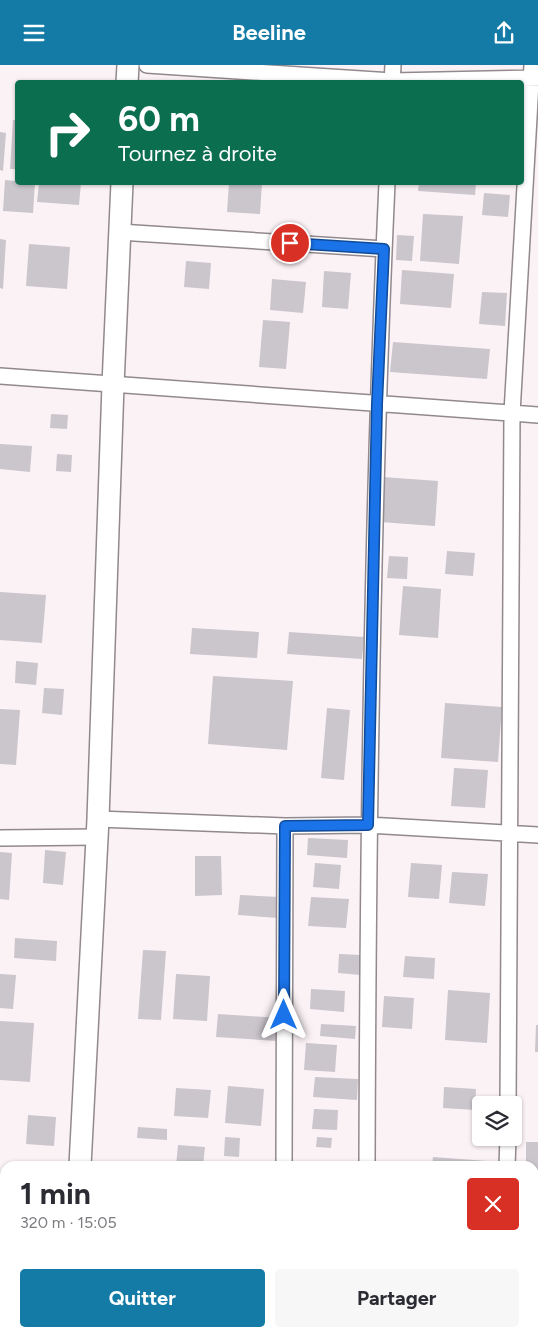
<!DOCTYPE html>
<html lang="fr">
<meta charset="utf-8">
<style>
:root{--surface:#fff;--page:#f7f7f7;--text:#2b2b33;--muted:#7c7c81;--accent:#137ba6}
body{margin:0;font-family:Figtree,sans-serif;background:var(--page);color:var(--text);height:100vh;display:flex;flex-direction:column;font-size:19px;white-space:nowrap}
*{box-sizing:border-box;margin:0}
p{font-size:16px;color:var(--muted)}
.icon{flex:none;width:28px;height:28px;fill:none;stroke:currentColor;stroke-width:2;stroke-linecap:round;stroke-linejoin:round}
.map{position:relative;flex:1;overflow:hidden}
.details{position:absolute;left:0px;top:1096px;width:539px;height:176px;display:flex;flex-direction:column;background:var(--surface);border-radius:15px 15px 0 0;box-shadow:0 1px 4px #0004}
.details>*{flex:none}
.top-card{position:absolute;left:15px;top:15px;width:509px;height:105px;border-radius:5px;box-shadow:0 1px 4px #0004;background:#0b6e4f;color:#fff;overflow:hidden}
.fabs{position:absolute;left:472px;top:1031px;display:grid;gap:10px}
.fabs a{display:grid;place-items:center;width:50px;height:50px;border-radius:5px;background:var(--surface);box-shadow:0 1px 4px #0004;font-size:25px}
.pin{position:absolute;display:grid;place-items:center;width:42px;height:42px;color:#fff;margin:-21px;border:2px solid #fff;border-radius:50%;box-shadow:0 1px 5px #0007}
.me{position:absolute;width:55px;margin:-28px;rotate:0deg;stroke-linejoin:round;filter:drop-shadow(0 0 4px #0008)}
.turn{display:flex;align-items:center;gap:18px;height:105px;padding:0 20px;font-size:22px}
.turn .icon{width:65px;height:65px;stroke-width:2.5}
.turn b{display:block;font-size:35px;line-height:42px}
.round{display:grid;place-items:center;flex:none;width:52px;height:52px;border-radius:5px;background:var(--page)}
.summary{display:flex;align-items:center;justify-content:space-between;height:85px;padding:0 20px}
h1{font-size:30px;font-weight:700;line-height:38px}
.cta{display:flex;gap:10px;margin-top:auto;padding:10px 20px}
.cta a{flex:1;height:58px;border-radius:5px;background:var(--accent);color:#fff;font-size:20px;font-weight:700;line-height:58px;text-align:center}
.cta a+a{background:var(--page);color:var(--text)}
header{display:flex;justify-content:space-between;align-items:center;height:65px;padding:0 20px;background:var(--accent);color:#fff;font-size:22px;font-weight:700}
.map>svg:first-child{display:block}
.building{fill:#cbc5cc}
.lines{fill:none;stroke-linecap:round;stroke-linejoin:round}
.street-casing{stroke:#91898d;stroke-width:18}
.secondary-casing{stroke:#91898d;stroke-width:24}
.street{stroke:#fff;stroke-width:15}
.secondary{stroke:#fff;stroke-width:21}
.route-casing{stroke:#114b97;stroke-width:12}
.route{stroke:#1a73e8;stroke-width:9}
</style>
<header><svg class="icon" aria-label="menu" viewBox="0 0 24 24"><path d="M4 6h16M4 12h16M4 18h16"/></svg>Beeline<svg class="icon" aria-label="share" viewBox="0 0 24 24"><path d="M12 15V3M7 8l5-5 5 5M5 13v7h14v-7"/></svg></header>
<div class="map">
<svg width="538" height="1272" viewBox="0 0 538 1272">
<rect width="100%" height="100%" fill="#fbf2f6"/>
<path class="building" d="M13 55H18V104H10Z
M0 67 6 68 3 106 0 105Z
M5 115 35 118 33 148 3 146Z
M39 118H81L79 140 37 137Z
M229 118H262L260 149 227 147Z
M419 118H476L475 130 418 126Z
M484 128 510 130 508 152 482 150Z
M423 149 463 151 459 199 420 196Z
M397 170 414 171 412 196 396 195Z
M0 174 6 175 3 224 0 223Z
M29 179 70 182 67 224 26 221Z
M186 196 211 198 209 224 184 222Z
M402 205 454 209 451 243 400 239Z
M324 206 351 208 348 244 322 242Z
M272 214 306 217 303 248 270 245Z
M482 227 507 228 505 261 479 259Z
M263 255 290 257 286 304 259 302Z
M393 277 490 284 487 314 390 307Z
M51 349 68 350 67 364 50 363Z
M0 379 32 381 30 407 0 404Z
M57 389 72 390 71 407 56 406Z
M383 412 438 416 435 461 380 457Z
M447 486 475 488 473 511 445 509Z
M389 491 408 492 407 514 387 513Z
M403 521 441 524 438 573 399 570Z
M0 527 46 530 42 578 0 575Z
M192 563 259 567 257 593 190 589Z
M289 567 364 572 362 594 287 589Z
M16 596 38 598 36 620 15 618Z
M213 611 293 616 287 685 208 679Z
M44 623 64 624 62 650 42 648Z
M445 638 502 642 498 697 441 693Z
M327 643 350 645 344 715 321 713Z
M0 644 20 645 16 700 0 699Z
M454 703 488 705 485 743 451 741Z
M308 773 348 775 347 793 307 790Z
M45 785 66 787 63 820 43 818Z
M0 787 12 788 9 835 0 834Z
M195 791H221L222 830 195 831Z
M315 798 341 800 339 824 313 822Z
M411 798 442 800 439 834 408 832Z
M452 807 488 809 485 841 449 838Z
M240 830 279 832 278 853 238 850Z
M311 832 349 834 346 863 308 861Z
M15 873 57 876 56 896 14 893Z
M143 885 166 886 161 955 138 954Z
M339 889 361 890 360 910 338 908Z
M405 891 435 893 434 914 403 912Z
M0 909 16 910 13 944 0 943Z
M176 909 210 911 207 956 173 954Z
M311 924 345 926 344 947 310 944Z
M448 925 490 928 487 978 445 975Z
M384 931 414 933 412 964 382 962Z
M218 949 279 953 277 976 216 972Z
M0 956 34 958 30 1017 0 1015Z
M321 959 356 961 355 974 320 971Z
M536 960H538V987H535Z
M306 978 337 980 335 1007 304 1005Z
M315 1012 358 1014 357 1035 313 1032Z
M228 1021 264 1024 261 1061 225 1058Z
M444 1022 476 1024 475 1045 443 1043Z
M176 1023 211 1025 208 1053 174 1051Z
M314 1044 338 1045 337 1065 312 1064Z
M28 1050 56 1052 54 1081 26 1079Z
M138 1062 167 1064V1075L137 1073Z
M225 1072 240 1073 239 1092 224 1091Z
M317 1072 332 1073 331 1083 316 1082Z
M526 1077H538V1124H534V1101H526Z
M178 1080 205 1082 203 1101H176Z
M433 1092 487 1096V1101H432Z
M534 1143H538V1171L534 1170Z
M534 1218H538V1243H534Z
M121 1268H178V1272H121Z
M303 1269 336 1270V1272H303Z"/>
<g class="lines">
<defs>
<path id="street" d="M147 0 392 16 538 13
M392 18 393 0
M119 167 384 184
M0 311 538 350
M98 754 285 761 368 760 538 770
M0 773 97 772
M508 1040 512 348 532 0
M284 1101 285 761
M367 1101C368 773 372 445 387 118
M507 1101 508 1072
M534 1260 538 1261
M282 1272V1268
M366 1272V1268
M505 1272V1268"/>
<path id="secondary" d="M127 18 128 0
M80 1101 98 754 113 320 122 118
M72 1272V1268"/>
</defs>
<use href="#street" class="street-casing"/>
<use href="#secondary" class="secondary-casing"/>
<use href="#street" class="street"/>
<use href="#secondary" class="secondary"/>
</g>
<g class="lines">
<defs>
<path id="route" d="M284 950 285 761 368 760 377 339 384 184 290 178"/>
</defs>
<use href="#route" class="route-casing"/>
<use href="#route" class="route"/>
</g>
</svg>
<div class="fabs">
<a><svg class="icon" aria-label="layers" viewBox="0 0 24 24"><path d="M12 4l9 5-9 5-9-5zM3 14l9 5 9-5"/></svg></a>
</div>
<div class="pin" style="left:290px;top:178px;background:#d93025"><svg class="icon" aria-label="arrive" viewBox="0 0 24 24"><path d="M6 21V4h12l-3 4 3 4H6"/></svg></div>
<svg class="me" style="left:284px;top:950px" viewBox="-20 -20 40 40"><path d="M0-17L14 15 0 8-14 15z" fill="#1a73e8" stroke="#fff" stroke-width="4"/></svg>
<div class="top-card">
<div class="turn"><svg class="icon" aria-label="right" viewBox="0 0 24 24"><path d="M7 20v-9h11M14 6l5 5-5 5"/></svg><div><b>60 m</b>Tournez à droite</div></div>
</div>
<section class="details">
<div class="summary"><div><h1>1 min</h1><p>320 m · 15:05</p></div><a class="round" style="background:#d93025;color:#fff"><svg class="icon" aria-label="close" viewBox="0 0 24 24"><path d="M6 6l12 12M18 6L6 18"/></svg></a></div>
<div class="cta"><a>Quitter</a><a>Partager</a></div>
</section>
</div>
